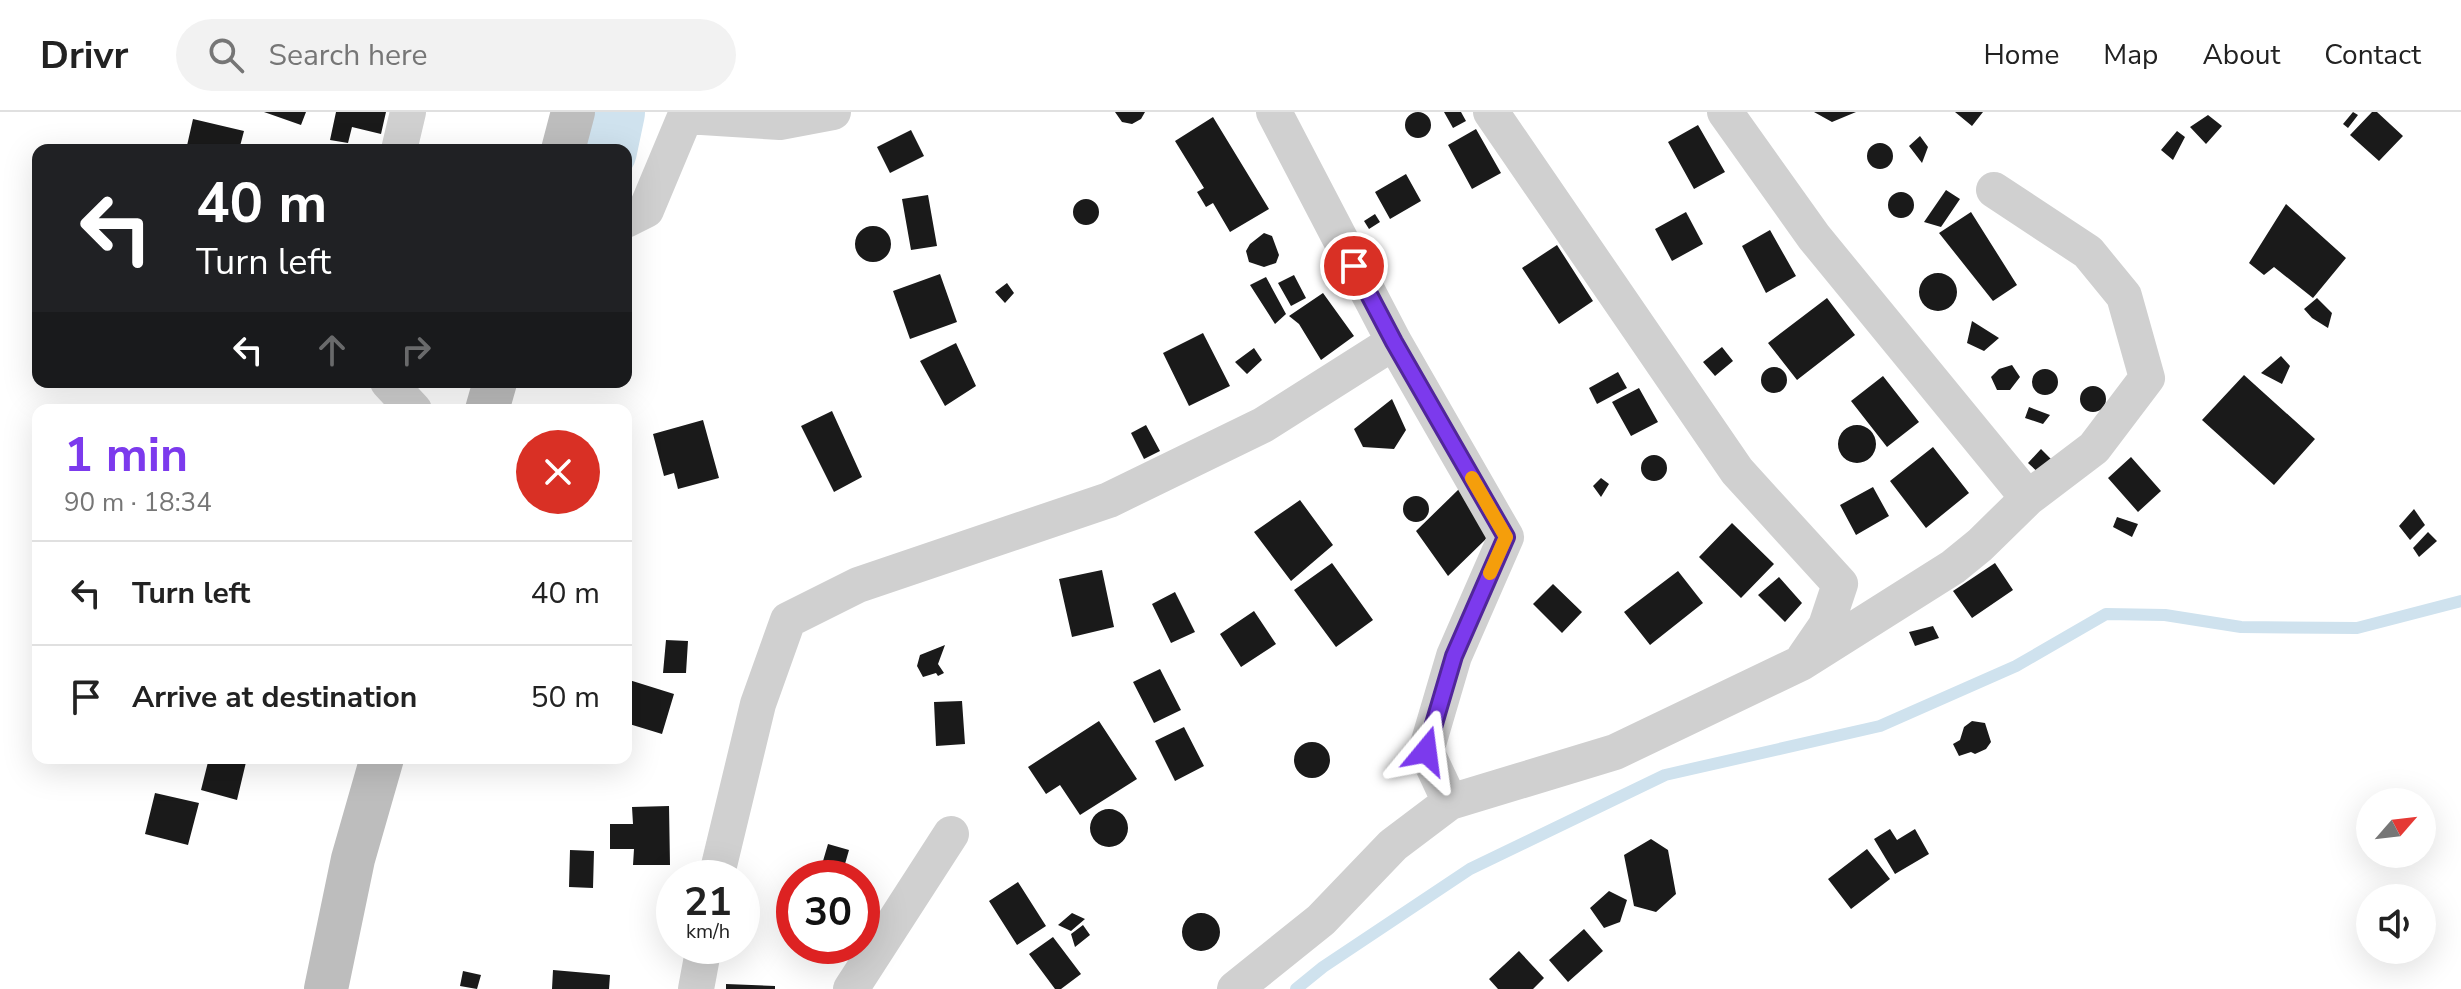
<!DOCTYPE html>
<meta charset="utf-8">
<style>
:root{--surface:#fff;--page:#f2f2f2;--text:#222;--muted:#767676;--line:#e0e0e0;--accent:#7c3aed}
body{margin:0;font-family:"Nunito Sans",sans-serif;background:var(--page);color:var(--text);height:100vh;display:flex;flex-direction:column;font-size:30px;white-space:nowrap}
*{box-sizing:border-box;margin:0}
p{font-size:26px;color:var(--muted)}
.icon{flex:none;width:44px;height:44px;fill:none;stroke:currentColor;stroke-width:2;stroke-linecap:round;stroke-linejoin:round}
.map{position:relative;flex:1;overflow:hidden}
.details{position:absolute;left:32px;top:292px;width:600px;height:360px;display:flex;flex-direction:column;background:var(--surface);border-radius:16px;box-shadow:0 8px 32px #0002}
.details>*{flex:none}
.guide{position:absolute;left:32px;top:32px;width:600px;height:244px;border-radius:16px;box-shadow:0 8px 32px #0002;background:#202124;color:#fff;overflow:hidden}
.needle{width:52px;rotate:62deg}
.buttons{position:absolute;left:2356px;top:676px;display:grid;gap:16px}
.buttons a{display:grid;place-items:center;width:80px;height:80px;border-radius:50%;background:var(--surface);box-shadow:0 8px 32px #0002;font-size:40px}
.speed{position:absolute;left:656px;top:748px;display:flex;gap:16px;font-size:40px;font-weight:700;text-align:center}
.speed>*{display:grid;place-content:center;width:104px;height:104px;border-radius:50%;background:var(--surface);box-shadow:0 8px 32px #0002;line-height:1}
.speed small{font-size:20px;font-weight:400}
.speed .limit{border:12px solid #d22;background:#fff;color:#111}
.pin{position:absolute;display:grid;place-items:center;width:68px;height:68px;color:#fff;margin:-34px;border:4px solid #fff;border-radius:50%;box-shadow:0 2px 8px #0007}
.me{position:absolute;width:88px;margin:-44px;rotate:16deg;stroke-linejoin:round;filter:drop-shadow(0 0 6px #0008)}
.turn{display:flex;align-items:center;gap:28px;height:168px;padding:0 32px;font-size:36px}
.turn .icon{width:104px;height:104px;stroke-width:2.5}
.turn b{display:block;font-size:56px;line-height:68px}
.lanes{display:flex;align-items:center;height:76px;padding:0 32px;background:#0003;justify-content:center;gap:40px;direction:ltr}
.lanes .off{opacity:.35}
.round{display:grid;place-items:center;flex:none;width:84px;height:84px;border-radius:42px;background:var(--page)}
.overview{display:flex;align-items:center;justify-content:space-between;height:136px;padding:0 32px}
h1{font-size:48px;font-weight:700;line-height:60px;color:var(--accent)}
ul{padding:0;list-style:none}
li{display:flex;align-items:center;gap:24px;height:104px;padding:0 32px;border-top:2px solid var(--line)}
li div{flex:1}
li b{display:block;font-size:30px}
li em{font-style:normal}
header{display:flex;align-items:center;gap:48px;box-sizing:border-box;height:112px;padding:0 40px;background:var(--surface);border-bottom:2px solid var(--line)}
header strong{font-size:38px}
nav{display:flex;gap:44px;margin-inline-start:auto;font-size:28px}
.search{width:560px;height:72px;background:var(--page);display:flex;align-items:center;gap:20px;box-sizing:border-box;padding:0 28px;border-radius:44px;color:var(--muted);font-size:30px}
.map>svg:first-child{display:block}
.lines{fill:none;stroke-linecap:round;stroke-linejoin:round}
.stream{stroke:#cfe2ee;stroke-width:12}
.river{stroke:#cfe2ee;stroke-width:72}
.building{fill:#1a1a1a}
.minor{stroke:#d0d0d0;stroke-width:36}
.secondary{stroke:#bdbdbd;stroke-width:44}
.route-casing{stroke:#51269a;stroke-width:20}
.route{stroke:#7c3aed;stroke-width:14}
.slow{stroke:#f59e0b;stroke-width:14}
</style>
<header>
<strong>Drivr</strong>
<div class="search"><svg class="icon" aria-label="search" viewBox="0 0 24 24"><circle cx="10" cy="10" r="6"/><path d="M15 15l6 6"/></svg>Search here</div>
<nav><a>Home</a><a>Map</a><a>About</a><a>Contact</a></nav>
</header>
<div class="map">
<svg width="2461" height="877" viewBox="0 0 2461 877">
<rect width="100%" height="100%" fill="#fff"/>
<g class="lines">
<path class="stream" d="M1296 877 1323 855 1470 757 1665 663 1880 614 2016 554 2106 502 2165 503 2241 515 2357 516 2461 489"/>
<path class="river" d="M601 38 609 0"/>
</g>
<path class="building" d="M1405 13a13 13 0 1 1 26 0a13 13 0 1 1-26 0Z
M264 0H306L301 13Z
M336 0H386L381 22 352 15 348 31 330 28Z
M1115 0H1145L1141 7 1132 12 1122 10Z
M1444 0H1461L1466 9 1453 16Z
M1814 0H1856L1832 10Z
M1955 0H1983L1972 14Z
M2353 0 2358 3 2348 16 2343 12Z
M2372 0H2377L2403 24 2379 49 2350 23Z
M2208 3 2222 14 2206 32 2190 15Z
M1213 5 1269 97 1230 120 1213 91 1206 95 1197 80 1204 76 1175 29Z
M193 7 244 19 239 38H186Z
M1698 13 1725 60 1694 77 1668 30Z
M1476 17 1501 61 1472 77 1448 33Z
M911 18 924 44 890 61 877 35Z
M2177 19 2185 25 2173 48 2161 38Z
M1920 24 1928 35 1922 51 1909 34Z
M1867 44a13 13 0 1 1 26 0a13 13 0 1 1-26 0Z
M1406 62 1421 89 1390 107 1375 80Z
M1946 78 1960 87 1941 115 1924 110Z
M1888 93a13 13 0 1 1 26 0a13 13 0 1 1-26 0Z
M928 83 937 134 911 138 902 87Z
M1073 100a13 13 0 1 1 26 0a13 13 0 1 1-26 0Z
M2286 92 2346 146 2313 186 2274 155 2264 163 2249 151Z
M1686 100 1703 132 1672 149 1655 117Z
M1971 100 2017 173 1993 189 1939 121Z
M1375 102 1380 110 1369 117 1364 109Z
M855 132a18 18 0 1 1 36 0a18 18 0 1 1-36 0Z
M1770 118 1796 164 1766 181 1742 134Z
M1264 121 1272 124 1279 143 1276 151 1264 155 1249 150 1246 139 1250 132Z
M1557 133 1593 189 1559 212 1522 156Z
M1919 180a19 19 0 1 1 38 0a19 19 0 1 1-38 0Z
M940 162 957 210 910 227 893 179Z
M1294 163 1306 186 1291 194 1278 171Z
M1266 165 1286 202 1275 212 1250 173Z
M1007 171 1014 181 1005 191 995 180Z
M1323 181 1354 224 1321 248 1299 212 1289 204Z
M1827 186 1855 223 1797 268 1768 231Z
M2317 186 2332 201 2328 216 2312 206 2304 197Z
M1972 209 1999 226 1984 239 1967 231Z
M1203 221 1230 274 1189 294 1163 241Z
M956 231 976 274 945 294 920 249Z
M1722 235 1733 249 1715 264 1703 250Z
M1254 236 1262 248 1247 262 1235 250Z
M2281 244 2290 254 2282 272 2261 261Z
M2012 253 2020 265 2010 278H1997L1991 265 1999 257Z
M1761 268a13 13 0 1 1 26 0a13 13 0 1 1-26 0Z
M2032 270a13 13 0 1 1 26 0a13 13 0 1 1-26 0Z
M1618 260 1627 276 1597 292 1589 276Z
M2244 263 2315 327 2274 373 2202 308Z
M1883 264 1919 310 1887 335 1851 289Z
M2080 287a13 13 0 1 1 26 0a13 13 0 1 1-26 0Z
M1639 276 1658 310 1631 324 1612 290Z
M1392 287 1406 318 1394 337 1363 335 1354 317Z
M2029 295 2050 303 2043 312 2025 306Z
M832 299 862 365 834 380 801 314Z
M703 308 719 366 678 377 674 361 664 364 653 322Z
M1146 313 1160 339 1144 347 1131 321Z
M1838 332a19 19 0 1 1 38 0a19 19 0 1 1-38 0Z
M1933 335 1969 381 1926 416 1890 369Z
M2041 337 2054 350 2042 364 2028 351Z
M1641 356a13 13 0 1 1 26 0a13 13 0 1 1-26 0Z
M2131 345 2161 379 2138 400 2108 366Z
M1601 366 1609 372 1601 385 1593 374Z
M1873 375 1889 404 1856 423 1840 393Z
M1459 377 1488 425 1448 464 1416 419Z
M1403 397a13 13 0 1 1 26 0a13 13 0 1 1-26 0Z
M1300 388 1333 433 1291 469 1254 420Z
M2414 397 2425 413 2410 428 2399 414Z
M2117 405 2138 412 2132 425 2113 415Z
M1732 411 1774 452 1741 486 1699 445Z
M2428 420 2437 429 2419 445 2413 436Z
M1332 451 1373 508 1336 535 1294 478Z
M1995 451 2013 478 1972 506 1953 479Z
M1102 458 1114 515 1072 525 1059 467Z
M1678 459 1703 491 1650 533 1624 500Z
M1779 465 1802 491 1785 510 1758 483Z
M1553 472 1582 500 1562 521 1533 492Z
M1175 480 1195 520 1171 531 1152 492Z
M1254 499 1276 532 1241 555 1220 522Z
M1933 514 1939 526 1915 534 1909 520Z
M666 528 688 529 686 561H663Z
M945 533 938 552 944 561 938 564 936 561 923 565 917 554 920 543Z
M1160 557 1181 598 1154 611 1133 570Z
M626 567 674 582 662 622 626 611Z
M962 589 965 632 936 634 934 590Z
M1099 609 1137 667 1080 703 1060 673 1046 682 1028 655Z
M1972 609 1985 611 1991 630 1986 637 1975 642 1971 640 1959 644 1953 632 1960 628 1964 615Z
M1184 615 1204 654 1175 669 1155 629Z
M1294 648a18 18 0 1 1 36 0a18 18 0 1 1-36 0Z
M209 646H247L237 688 201 678Z
M155 681 199 691 188 733 145 722Z
M669 694 670 753H633L634 737H610V712H633L632 695Z
M1090 716a19 19 0 1 1 38 0a19 19 0 1 1-38 0Z
M1890 717 1897 728 1915 717 1929 742 1895 762 1874 727Z
M1651 727 1668 738 1676 782 1656 800 1634 794 1624 743Z
M828 732 849 738 841 766H818Z
M1867 737 1890 767 1851 797 1828 767Z
M570 738 594 739 593 776 569 775Z
M1018 770 1046 814 1017 833 989 789Z
M1609 779 1627 788 1620 810 1604 816 1590 796Z
M1072 801 1085 807 1071 819 1058 813Z
M1182 820a19 19 0 1 1 38 0a19 19 0 1 1-38 0Z
M1083 813 1090 823 1075 835 1071 822Z
M1584 817 1603 839 1568 870 1549 848Z
M1053 825 1081 862 1061 877H1055L1029 842Z
M1519 839 1544 866 1533 877H1498L1489 867Z
M553 858 610 863 609 877H552Z
M463 859 481 863 477 877 460 874Z
M726 872 775 874V877H726Z"/>
<g class="lines">
<path class="minor" d="M1274 0 1394 230 1506 425 1454 544 1426 639 1450 690
M1491 0 1737 359 1840 472 1826 514 1804 546
M1725 0 1814 125 2028 386
M686 4 780 10 833 0
M399 38 408 0
M626 108 646 98 687 0
M388 270 414 298
M716 766 758 592 788 508 858 473 1109 388 1263 313 1394 230
M696 877 704 834
M851 877 951 722
M1235 877 1321 808 1393 733 1450 690 1615 640 1801 551 1953 455 1980 433 2028 386 2094 336 2147 266 2124 184 2088 140 1994 78"/>
<path class="secondary" d="M563 38 573 0
M487 298 495 270
M326 877 353 747 382 646"/>
</g>
<g class="lines">
<defs>
<path id="route" d="M1354 154 1394 230 1506 425 1454 544 1426 639"/>
</defs>
<use href="#route" class="route-casing"/>
<use href="#route" class="route"/>
<path class="slow" d="M1472 366 1506 425 1490 461"/>
</g>
</svg>
<div class="buttons">
<a><svg class="needle" viewBox="-14 -14 28 28"><path d="M0-13l5 13h-10z" fill="#e53935"/><path d="M0 13l5-13h-10z" fill="#767676"/></svg></a>
<a><svg class="icon" aria-label="sound" viewBox="0 0 24 24"><path d="M4 9h4l5-4v14l-5-4H4zM17 9q2 3 0 6"/></svg></a>
</div>
<div class="speed"><div>21<small>km/h</small></div><div class="limit">30</div></div>
<div class="pin" style="left:1354px;top:154px;background:#d93025"><svg class="icon" aria-label="arrive" viewBox="0 0 24 24"><path d="M6 21V4h12l-3 4 3 4H6"/></svg></div>
<svg class="me" style="left:1426px;top:639px" viewBox="-20 -20 40 40"><path d="M0-17L14 15 0 8-14 15z" fill="#7c3aed" stroke="#fff" stroke-width="4"/></svg>
<div class="guide">
<div class="turn"><svg class="icon" aria-label="left" viewBox="0 0 24 24"><path d="M17 20v-9H6M10 6l-5 5 5 5"/></svg><div><b>40 m</b>Turn left</div></div>
<div class="lanes"><svg class="icon" aria-label="left" viewBox="0 0 24 24"><path d="M17 20v-9H6M10 6l-5 5 5 5"/></svg><svg class="icon off" aria-label="ahead" viewBox="0 0 24 24"><path d="M12 20V5M6 11l6-6 6 6"/></svg><svg class="icon off" aria-label="right" viewBox="0 0 24 24"><path d="M7 20v-9h11M14 6l5 5-5 5"/></svg></div>
</div>
<section class="details">
<div class="overview"><div><h1>1 min</h1><p>90 m · 18:34</p></div><a class="round" style="background:#d93025;color:#fff"><svg class="icon" aria-label="close" viewBox="0 0 24 24"><path d="M6 6l12 12M18 6L6 18"/></svg></a></div>
<ul>
<li><svg class="icon" aria-label="left" viewBox="0 0 24 24"><path d="M17 20v-9H6M10 6l-5 5 5 5"/></svg><div><b>Turn left</b></div><em>40 m</em></li>
<li><svg class="icon" aria-label="arrive" viewBox="0 0 24 24"><path d="M6 21V4h12l-3 4 3 4H6"/></svg><div><b>Arrive at destination</b></div><em>50 m</em></li>
</ul>
</section>
</div>
